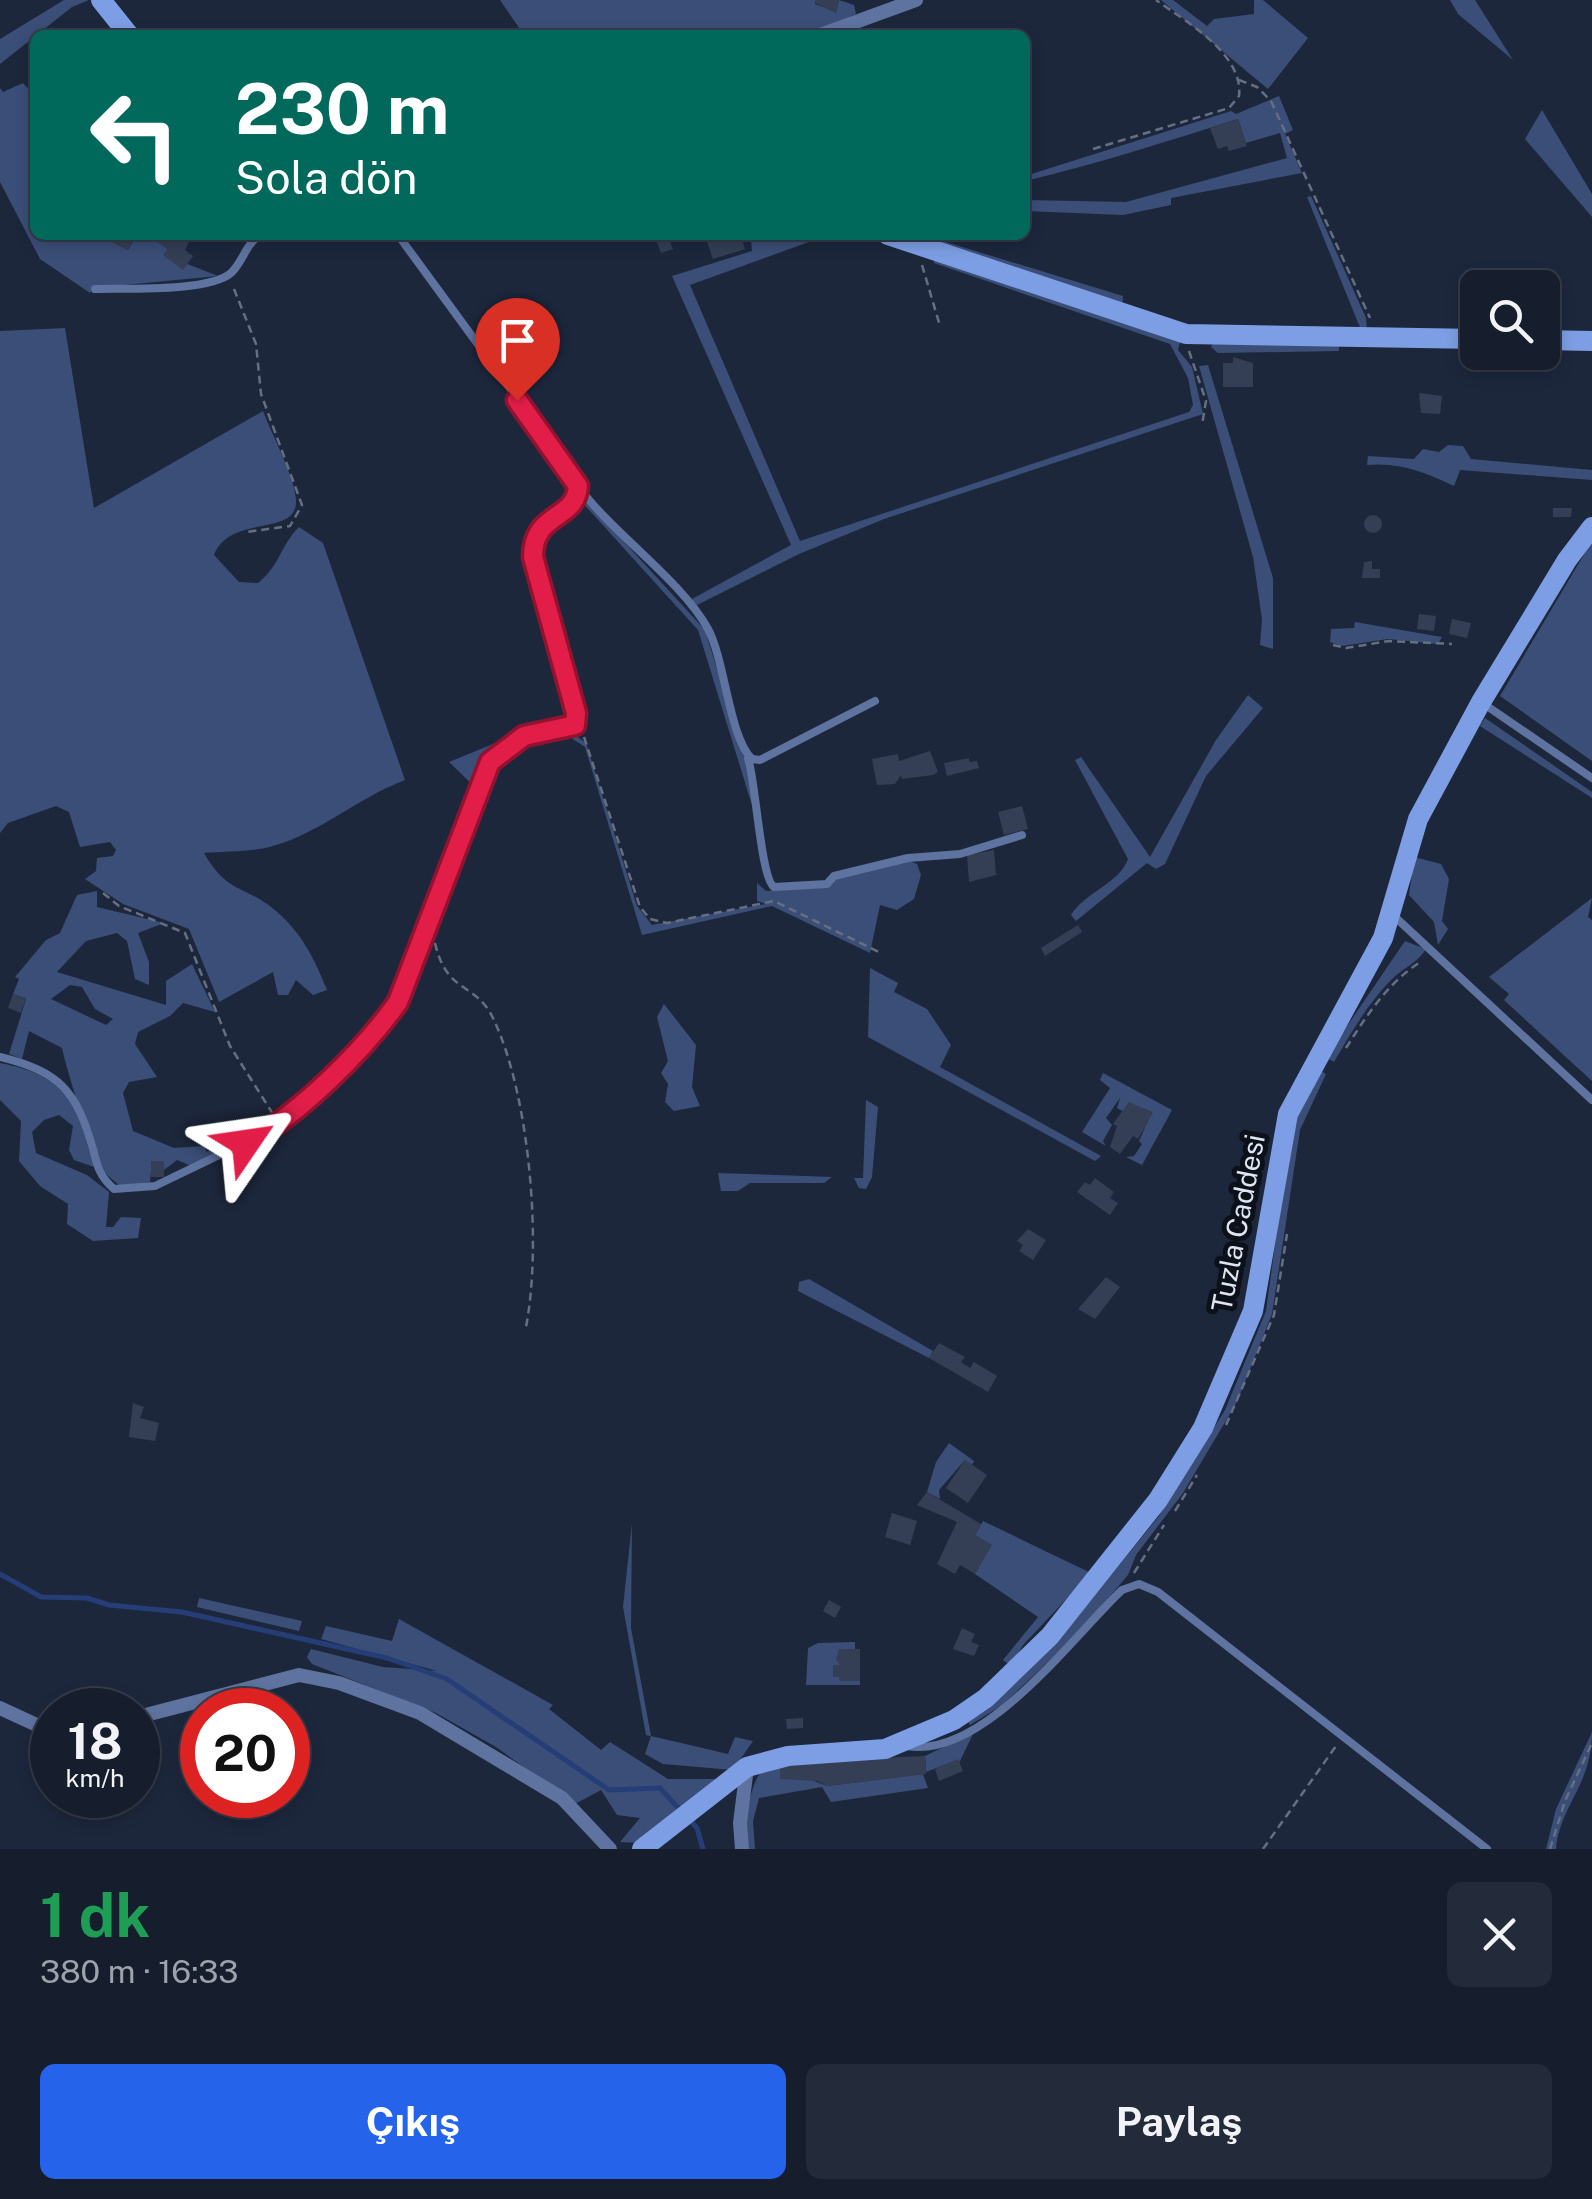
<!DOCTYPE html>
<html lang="tr">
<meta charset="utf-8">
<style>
:root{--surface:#161d2d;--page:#232a39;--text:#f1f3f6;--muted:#9ea2aa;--line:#353b49;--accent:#2563eb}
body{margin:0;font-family:"Public Sans",sans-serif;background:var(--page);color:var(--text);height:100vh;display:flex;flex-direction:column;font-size:38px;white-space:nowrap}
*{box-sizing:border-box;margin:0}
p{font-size:32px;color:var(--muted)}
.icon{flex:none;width:55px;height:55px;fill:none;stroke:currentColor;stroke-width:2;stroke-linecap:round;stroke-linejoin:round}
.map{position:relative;height:1849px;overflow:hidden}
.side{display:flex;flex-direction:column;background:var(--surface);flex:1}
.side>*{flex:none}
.top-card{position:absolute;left:30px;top:30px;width:1000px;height:210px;border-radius:15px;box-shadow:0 5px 15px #0003,0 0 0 2px var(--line);background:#00695c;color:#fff;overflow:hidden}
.controls{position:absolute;left:1460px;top:270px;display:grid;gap:20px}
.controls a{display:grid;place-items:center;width:100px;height:100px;border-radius:15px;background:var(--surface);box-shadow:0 5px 15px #0003,0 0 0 2px var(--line);font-size:50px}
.speed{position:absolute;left:30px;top:1688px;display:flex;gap:20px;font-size:50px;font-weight:700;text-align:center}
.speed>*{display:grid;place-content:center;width:130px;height:130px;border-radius:50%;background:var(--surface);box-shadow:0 5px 15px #0003,0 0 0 2px var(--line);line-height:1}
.speed small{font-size:25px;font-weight:400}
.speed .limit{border:15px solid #d22;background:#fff;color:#111}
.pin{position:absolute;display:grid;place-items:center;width:85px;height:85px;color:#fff;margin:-102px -42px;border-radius:50% 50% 50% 0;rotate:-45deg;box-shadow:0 0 10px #0007}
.pin .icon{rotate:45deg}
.me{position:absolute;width:110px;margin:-55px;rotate:58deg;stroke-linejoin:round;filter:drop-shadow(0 0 8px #0008)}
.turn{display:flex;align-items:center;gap:35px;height:210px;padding:0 40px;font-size:45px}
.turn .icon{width:130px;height:130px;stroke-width:2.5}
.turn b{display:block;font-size:70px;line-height:85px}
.round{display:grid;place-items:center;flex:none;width:105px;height:105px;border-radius:15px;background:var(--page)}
.head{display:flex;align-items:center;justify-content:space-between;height:170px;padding:0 40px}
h1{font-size:60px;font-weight:700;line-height:75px;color:#1e9e55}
.primary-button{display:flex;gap:20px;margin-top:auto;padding:20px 40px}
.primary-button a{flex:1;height:115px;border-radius:15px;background:var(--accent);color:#fff;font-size:40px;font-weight:700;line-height:115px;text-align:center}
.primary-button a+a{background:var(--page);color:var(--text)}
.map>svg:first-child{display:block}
.green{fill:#3b4e77;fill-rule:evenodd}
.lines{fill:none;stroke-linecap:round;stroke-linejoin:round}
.stream{stroke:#263e77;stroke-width:5}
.building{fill:#343f55}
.path{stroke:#666f82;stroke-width:2.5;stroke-dasharray:8 5;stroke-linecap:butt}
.lane{stroke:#5e739f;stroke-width:8}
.street{stroke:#5e739f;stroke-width:14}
.secondary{stroke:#7d9ee4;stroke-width:20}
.route-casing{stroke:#92132f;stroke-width:25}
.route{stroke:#e11d48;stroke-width:18}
.labels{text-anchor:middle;stroke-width:10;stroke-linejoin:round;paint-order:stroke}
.street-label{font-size:28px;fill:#dee5f3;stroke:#0c1019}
</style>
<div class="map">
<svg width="1592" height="1849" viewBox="0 0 1592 1849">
<rect width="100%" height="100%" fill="#1d273c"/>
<path class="green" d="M64 0H89L72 7 0 64V39Z
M500 0H816L815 4 836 12 839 0 854 5 856 14 807 35H524Z
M1161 0H1173L1207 26 1214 19 1254 14V0H1263L1308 38 1268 89Z
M1450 0H1475L1513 60 1458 14Z
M23 83 35 96V235H99L128 250 134 240 127 235H148L168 249 164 255 218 276 93 288 90 293 40 259 0 182V88L3 92Z
M1279 96 1293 130 1285 134 1302 173 1171 198V205L1123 215 1025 211V200L1126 202 1287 158 1280 133 1246 143 1238 119C1171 140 1098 164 1025 181V176L1231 111 1236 114Z
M1542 110 1592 194V217L1525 139Z
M1311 196 1366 318 1367 331 1361 330 1307 197Z
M764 235H828L690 285 800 541 1189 412 1193 405 1188 378 1170 344 934 263V255L1181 338 1178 350 1192 367 1203 414 884 519 799 554 695 606 690 600 791 545 672 276 752 251 751 240Z
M901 235H923L1123 296 1122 308Z
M65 328 94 508 263 411C271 433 295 477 296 500 298 538 230 513 214 555L239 582 258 583C281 564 280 546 299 527L323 543 405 780C359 797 320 833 273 846 252 852 226 851 204 853 228 895 244 884 276 911 302 933 315 960 327 990L313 995 296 980 288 995H278L273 972 219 1002 189 929 123 904 85 879 96 871 97 858 113 856 116 850 110 842 80 847 69 812 56 806 8 823 0 833V331Z
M1214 341 1339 343V351L1218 353 1211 347Z
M1208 365 1273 578V649L1260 645 1262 619 1253 557 1199 366Z
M1448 445 1463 446 1471 459 1592 470V480L1460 470 1454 486C1425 472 1399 462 1367 465L1368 456 1414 459 1423 449 1439 452Z
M583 497 705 630 748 768 759 828 698 630 581 501Z
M1592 541V761L1500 696Z
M1355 622 1442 637 1438 644 1388 639 1342 646 1330 642 1331 629 1354 628Z
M1248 695 1263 708 1206 776 1165 864 1156 869 1147 863 1076 921 1071 915C1085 892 1120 883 1128 859L1075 760 1081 757 1150 857 1216 740Z
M1485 718 1592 792V798L1480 726Z
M569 731 586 743 637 906 652 925 766 904 757 901V883L766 891 830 886 835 879 907 860 917 864 921 875 914 899 897 910 880 905 870 953 772 906 642 935 585 747 565 734 528 743 491 768 516 744Z
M515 735 490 759 477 789 449 762Z
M1414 857 1441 864 1449 879 1442 921 1448 929 1438 945 1434 922 1409 895Z
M97 891V907L164 923 138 933 149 962V985L135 979 127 941 117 933 86 941 57 972 166 1005V981L192 964 215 1012 183 1003 170 1016 138 1032 135 1044 157 1077 129 1082 123 1093 133 1131 174 1148 204 1146 207 1152 268 1114 275 1124 194 1167 177 1160 164 1170V1161H152L150 1182 121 1187C116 1182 107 1176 103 1170 93 1155 66 1068 62 1048L29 1031 22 1059 9 1054 26 999 13 994 19 979 15 977 46 940 60 933 77 895ZM70 985 82 987 95 1009 113 1019 106 1025 51 999Z
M1592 898 1588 917 1592 920V1081L1504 1000 1509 994 1489 977Z
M1405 941 1426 949C1419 962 1401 969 1390 981 1367 1005 1351 1033 1334 1062L1326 1057Z
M870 968 898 983 894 992 927 1009 951 1045 940 1067 1101 1156 1095 1161 868 1037Z
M664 1004 696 1045 692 1087 700 1106 674 1111 665 1102 668 1084 661 1073 668 1061 657 1017Z
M0 1063C69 1076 77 1105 94 1167L74 1160 69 1150 73 1126 59 1115 44 1120 32 1132 36 1153 87 1175 109 1192 106 1227H113L121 1217 141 1218 138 1238 93 1241 67 1224 68 1204 40 1186 19 1161 21 1121 0 1100Z
M1319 1070 1326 1074 1300 1130 1272 1314 1237 1402 1183 1493 1136 1555 1128 1575 1075 1637 1001 1706 970 1725 967 1720 1074 1621 1159 1516 1225 1410 1266 1311 1291 1128Z
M1103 1073 1172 1110 1142 1165 1126 1157 1134 1156 1142 1144 1139 1141 1152 1112 1129 1103 1124 1112 1117 1108 1120 1098 1106 1118 1112 1125 1103 1141 1106 1146 1082 1132 1110 1088 1100 1080Z
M866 1100 878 1107 872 1177 866 1189 859 1188 854 1178H863Z
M718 1173 832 1177 824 1183H750L738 1191H721Z
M809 1279 933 1351 929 1358 798 1291 799 1282Z
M949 1443 974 1461 972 1465 965 1460 939 1490 940 1499 927 1492 936 1462Z
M983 1521 1091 1573 1023 1645 1011 1666 1003 1660 1038 1617 975 1574 991 1545 975 1535Z
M632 1523 631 1628 651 1736 728 1754 735 1737 753 1741 733 1770 663 1764 645 1754 651 1736 646 1735 623 1607Z
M199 1598 302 1621 299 1631 197 1607Z
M399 1619 553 1705 549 1709 601 1750 610 1742 668 1779H721L642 1843 620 1842 640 1818 617 1815 601 1790 575 1804 496 1747 436 1713 312 1664 307 1657 311 1649 383 1667 437 1671 321 1639 326 1626 392 1641Z
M855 1642V1649H860V1685H806L808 1648 818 1643Z
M974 1732 959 1763 957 1760 926 1772 925 1756Z
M1592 1732C1592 1785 1560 1805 1556 1849H1546L1556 1809Z
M770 1764 827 1786 923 1774 928 1788 831 1802 822 1787 759 1798 753 1821 755 1849H746C745 1827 748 1774 770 1764Z"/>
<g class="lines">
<path class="stream" d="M0 1574 41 1597 87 1598 109 1605 182 1612 387 1658 447 1679 609 1790 660 1788 681 1811
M689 1819 697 1828 703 1849"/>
</g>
<path class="building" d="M816 0H839L836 13 815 3Z
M1238 119 1247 146 1229 151 1227 146 1218 149 1210 128Z
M97 235H127L134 240 128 250Z
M148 235H192L185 250 193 256 183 270 163 255 168 249Z
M740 235 745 249 713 259 705 236Z
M668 236 673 249 661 253 656 240Z
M1233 357 1253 363V387H1223V363H1233Z
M1419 393 1442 396 1440 414 1421 413Z
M1553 508H1572L1571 517H1553Z
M1364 524a9 9 0 1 1 18 0a9 9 0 1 1-18 0Z
M1372 561V569H1380V578H1362L1364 562Z
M1419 614 1436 616 1434 631 1417 629Z
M1452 619 1471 623 1467 638 1449 634Z
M930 751 938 772 933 775 902 779 901 775 895 784 877 785 872 759 898 754 899 761Z
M969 758 970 762 977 761 979 768 947 776 944 763Z
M1022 806 1028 829 1004 835 998 812Z
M994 850 996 875 969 882 967 855Z
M1078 925 1082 932 1045 956 1041 948Z
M13 994 26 998 21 1013 8 1008Z
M1129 1102 1153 1113 1138 1139 1133 1136 1120 1154 1110 1147 1117 1126 1113 1124Z
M151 1161H164V1177H151Z
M1095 1178 1114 1192 1110 1198 1118 1203 1110 1215 1077 1192 1085 1182 1090 1185Z
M1028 1229 1046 1240 1033 1260 1019 1251 1023 1245 1017 1241Z
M1106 1277 1120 1287 1095 1319 1078 1309Z
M939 1343 965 1357 961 1362 970 1368 974 1362 997 1376 988 1392 929 1358Z
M133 1403 144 1407 140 1418 159 1423 155 1441 129 1437Z
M965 1460 987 1475 968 1503 946 1488Z
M927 1492 981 1524 975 1535 992 1545 975 1574 960 1565 955 1574 937 1564 957 1522 917 1505Z
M892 1513 917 1521 910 1545 885 1537Z
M829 1600 841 1607 835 1618 823 1611Z
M962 1628 975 1634 971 1642 979 1645 974 1656 953 1649Z
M839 1649H860V1681H840L839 1677H833V1665H840L836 1660Z
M803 1718V1728L787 1729 786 1719Z
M925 1756 926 1774 827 1786 817 1781 780 1779V1762Z
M958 1759 963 1771 939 1781 935 1769Z"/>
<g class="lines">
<path class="path" d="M1239 80 1257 87 1271 101 1370 318
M1093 149 1229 108 1239 96C1244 54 1185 21 1156 0
M922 265 940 326
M234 289 256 344 261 394 302 505 290 526 246 532
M1189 351 1206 401 1202 425
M1333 645 1346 648 1389 641 1452 644
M584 737 640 907 650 919 667 923 774 901 879 952
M103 893 119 906 185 933 230 1046 273 1114
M435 943C447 995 475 981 493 1018 530 1095 542 1245 526 1327
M1346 1048C1367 1015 1388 982 1422 961
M1226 1425 1274 1315 1287 1234
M1175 1511 1197 1475
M1134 1573 1164 1525
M1263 1849 1336 1746
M1550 1849 1565 1801 1592 1743"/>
<path class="lane" d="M95 289C126 288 209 292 231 273 243 262 245 245 260 235
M578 486C612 533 682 581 708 629 725 660 729 737 752 759L760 760 875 701
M1481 702 1592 778
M748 758C756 784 761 879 774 887L827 884 834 876 908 858 960 854 1022 835
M1394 916 1592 1100
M0 1057C60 1072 76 1090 93 1149 97 1166 100 1177 114 1189L155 1186 271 1130 384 1022 399 1001 490 762 524 736 575 725 576 713 533 557C533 520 561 521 578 494L575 477 398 235
M907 1746C983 1760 1073 1636 1122 1590L1139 1584 1158 1592 1487 1849"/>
<path class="street" d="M820 35 916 0
M0 1708 52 1732
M138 1717 299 1675 339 1683 420 1713 562 1798 610 1849
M742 1849 740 1823 747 1767"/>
<path class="secondary" d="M101 0 129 35
M888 235 1186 334 1478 339
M1542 340 1592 341
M642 1849 747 1767 788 1756 885 1749 954 1720 986 1698 1050 1636 1158 1500 1203 1428 1253 1311 1288 1114 1383 938 1418 819 1481 702 1567 560 1592 527"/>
</g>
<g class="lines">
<defs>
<path id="route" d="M246 1143C299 1115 364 1050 398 1002L490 762 524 736 575 725 576 713 533 557C533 511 576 521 578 486L517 400"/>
</defs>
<use href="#route" class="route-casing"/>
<use href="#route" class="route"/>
</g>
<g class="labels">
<g class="street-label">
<text transform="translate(1238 1223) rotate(-79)" y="10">Tuzla Caddesi</text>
</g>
</g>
</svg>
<div class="controls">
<a><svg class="icon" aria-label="search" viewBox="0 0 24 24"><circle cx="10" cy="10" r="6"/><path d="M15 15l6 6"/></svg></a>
</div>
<div class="speed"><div>18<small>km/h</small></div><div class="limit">20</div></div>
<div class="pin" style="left:517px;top:400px;background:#d93025"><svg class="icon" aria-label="arrive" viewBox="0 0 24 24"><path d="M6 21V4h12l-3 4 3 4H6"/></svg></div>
<svg class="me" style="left:246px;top:1143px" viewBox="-20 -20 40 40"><path d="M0-17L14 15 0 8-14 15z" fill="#e11d48" stroke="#fff" stroke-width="4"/></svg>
<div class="top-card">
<div class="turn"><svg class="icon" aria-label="left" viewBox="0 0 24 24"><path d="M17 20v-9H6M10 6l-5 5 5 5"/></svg><div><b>230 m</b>Sola dön</div></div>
</div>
</div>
<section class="side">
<div class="head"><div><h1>1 dk</h1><p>380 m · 16:33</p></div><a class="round"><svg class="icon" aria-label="close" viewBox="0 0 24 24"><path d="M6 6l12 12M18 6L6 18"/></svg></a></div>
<div class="primary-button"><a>Çıkış</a><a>Paylaş</a></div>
</section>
